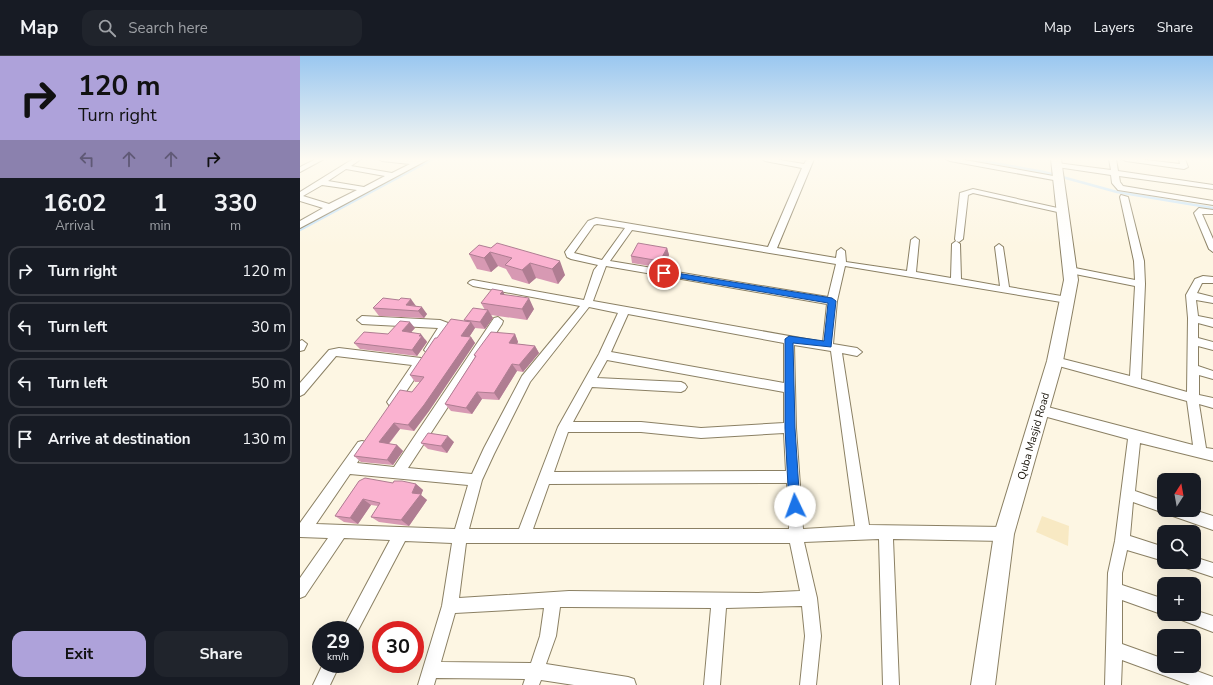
<!DOCTYPE html>
<meta charset="utf-8">
<style>
:root{--surface:#171b24;--page:#20242c;--text:#f1f3f6;--muted:#9ea1a6;--line:#363941;--accent:#aea2da}
body{margin:0;font-family:"Nunito Sans",sans-serif;background:var(--page);color:var(--text);height:100vh;display:flex;flex-direction:column;font-size:15px;white-space:nowrap}
*{box-sizing:border-box;margin:0}
p{font-size:13px;color:var(--muted)}
.icon{flex:none;width:22px;height:22px;fill:none;stroke:currentColor;stroke-width:2;stroke-linecap:round;stroke-linejoin:round}
.map{position:relative;flex:1;overflow:hidden}
.sheet{display:flex;flex-direction:column;background:var(--surface);width:300px}
.sheet>*{flex:none}
.banner{background:#aea2da;color:#111;overflow:hidden}
.needle{width:26px;rotate:11deg}
.tools{position:absolute;left:857px;top:417px;display:grid;gap:8px}
.tools a{display:grid;place-items:center;width:44px;height:44px;border-radius:8px;background:var(--surface);box-shadow:0 4px 16px #0002;font-size:20px}
.speed{position:absolute;left:12px;top:565px;display:flex;gap:8px;font-size:20px;font-weight:700;text-align:center}
.speed>*{display:grid;place-content:center;width:52px;height:52px;border-radius:50%;background:var(--surface);box-shadow:0 4px 16px #0002;line-height:1}
.speed small{font-size:10px;font-weight:400}
.speed .limit{border:6px solid #d22;background:#fff;color:#111}
.pin{position:absolute;display:grid;place-items:center;width:34px;height:34px;color:#fff;margin:-17px;border:2px solid #fff;border-radius:50%;box-shadow:0 1px 4px #0007}
.me{position:absolute;width:44px;margin:-22px;rotate:357deg;stroke-linejoin:round;filter:drop-shadow(0 0 3px #0008)}
.turn{display:flex;align-items:center;gap:14px;height:84px;padding:0 12px;font-size:18px}
.turn .icon{width:52px;height:52px;stroke-width:2.5}
.turn b{display:block;font-size:28px;line-height:34px}
.lanes{display:flex;align-items:center;height:38px;padding:0 12px;background:#0003;justify-content:center;gap:20px;direction:ltr}
.lanes .off{opacity:.35}
.eta{display:flex;justify-content:space-evenly;align-items:center;height:68px;text-align:center}
.eta b{font-size:24px;font-weight:700;line-height:28px}
.action{display:flex;gap:8px;margin-top:auto;padding:8px 12px}
.action a{flex:1;height:46px;border-radius:12px;background:var(--accent);color:#111;font-size:16px;font-weight:700;line-height:46px;text-align:center}
.action a+a{background:var(--page);color:var(--text)}
ul{padding:0;list-style:none}
li{display:flex;align-items:center;gap:12px;height:50px;margin:0 8px 6px;padding:0 4px;border:2px solid var(--line);border-radius:12px}
li div{flex:1}
li b{display:block;font-size:15px}
li em{font-style:normal}
header{display:flex;align-items:center;gap:24px;box-sizing:border-box;height:56px;padding:0 20px;background:var(--surface);border-bottom:1px solid var(--line)}
header strong{font-size:19px}
nav{display:flex;gap:22px;margin-inline-start:auto;font-size:14px}
.search{width:280px;height:36px;background:var(--page);display:flex;align-items:center;gap:10px;box-sizing:border-box;padding:0 14px;border-radius:12px;color:var(--muted);font-size:15px}
main{display:flex;flex:1;min-height:0}
.map>svg:first-child{display:block}
.built{fill:#f8e9c3}
.lines{fill:none;stroke-linecap:round;stroke-linejoin:round}
.stream{stroke:#c5e3fb;stroke-width:2.5}
.street-casing{stroke:#8b8064;stroke-width:2}
.secondary-casing{stroke:#8b8064;stroke-width:2}
.street{fill:#fff;fill-rule:evenodd}
.secondary{fill:#fff;fill-rule:evenodd}
.wall{fill:#d799b3}
.shaded-wall{fill:#af7d92}
.building{fill:#fab2d0;stroke:#af7d92}
.route{fill:#1a73e8;stroke:#114b97}
.labels{text-anchor:middle;stroke-width:4;stroke-linejoin:round;paint-order:stroke}
.street-label{font-size:11px;fill:#171208;stroke:#fff}
</style>
<header>
<strong>Map</strong>
<div class="search"><svg class="icon" aria-label="search" viewBox="0 0 24 24"><circle cx="10" cy="10" r="6"/><path d="M15 15l6 6"/></svg>Search here</div>
<nav><a>Map</a><a>Layers</a><a>Share</a></nav>
</header>
<main>
<section class="sheet">
<div class="banner">
<div class="turn"><svg class="icon" aria-label="right" viewBox="0 0 24 24"><path d="M7 20v-9h11M14 6l5 5-5 5"/></svg><div><b>120 m</b>Turn right</div></div>
<div class="lanes"><svg class="icon off" aria-label="left" viewBox="0 0 24 24"><path d="M17 20v-9H6M10 6l-5 5 5 5"/></svg><svg class="icon off" aria-label="ahead" viewBox="0 0 24 24"><path d="M12 20V5M6 11l6-6 6 6"/></svg><svg class="icon off" aria-label="ahead" viewBox="0 0 24 24"><path d="M12 20V5M6 11l6-6 6 6"/></svg><svg class="icon" aria-label="right" viewBox="0 0 24 24"><path d="M7 20v-9h11M14 6l5 5-5 5"/></svg></div>
</div>
<div class="eta">
<div><b>16:02</b><p>Arrival</p></div>
<div><b>1</b><p>min</p></div>
<div><b>330</b><p>m</p></div>
</div>
<ul>
<li><svg class="icon" aria-label="right" viewBox="0 0 24 24"><path d="M7 20v-9h11M14 6l5 5-5 5"/></svg><div><b>Turn right</b></div><em>120 m</em></li>
<li><svg class="icon" aria-label="left" viewBox="0 0 24 24"><path d="M17 20v-9H6M10 6l-5 5 5 5"/></svg><div><b>Turn left</b></div><em>30 m</em></li>
<li><svg class="icon" aria-label="left" viewBox="0 0 24 24"><path d="M17 20v-9H6M10 6l-5 5 5 5"/></svg><div><b>Turn left</b></div><em>50 m</em></li>
<li><svg class="icon" aria-label="arrive" viewBox="0 0 24 24"><path d="M6 21V4h12l-3 4 3 4H6"/></svg><div><b>Arrive at destination</b></div><em>130 m</em></li>
</ul>
<div class="action"><a>Exit</a><a>Share</a></div>
</section>
<div class="map">
<svg width="913" height="629" viewBox="0 0 913 629">
<rect width="100%" height="100%" fill="#fdf6e3"/>
<path class="built" d="M742 460 769 470 768 490 736 476Z"/>
<g class="lines">
<path class="stream" d="M672 103 744 116 817 136 913 152
M0 174 133 103"/>
<defs>
<path id="street" d="M16 103H24L0 116V111Z
M53 103H61L51 110 92 117 110 108 82 105 79 103H129L0 172V165L23 152 0 145V136ZM46 113 85 120 64 131 28 125ZM22 129 57 134 29 148 3 140Z
M462 103H474L504 108 507 103H514L477 192 536 202 537 195 541 192 545 195 546 206 607 215 611 184 615 181 619 184 616 216 651 222 652 188 656 185 660 188 661 223 700 230 695 191 699 188 703 191 709 231 767 241 772 244 767 247 545 210 537 245 533 288 557 292 562 296 557 300 542 297 569 469 704 471 709 473 711 478 709 483 704 485 593 483 599 629H583L579 483 504 486 517 542 521 580 516 629H500L505 580 502 550 426 552 420 629H404L411 552 269 551H260L256 580 246 608 328 621 334 623 336 629H274L241 624 239 629H223L225 623 136 622 134 629H118L142 550 152 487 105 485 55 580V574H42L90 484 44 482 5 540 0 542V522L28 482 0 481V467L58 386 62 385 66 386 68 390 57 407 94 411 194 262 198 261 203 265 202 268 108 412 172 418 184 392 222 320 280 250 173 230 168 227 170 225 173 224 284 244 294 214 298 209 271 203 267 201 265 196 288 165 296 162 468 191 502 112 465 105ZM297 168 325 172 302 204 274 197 294 169ZM332 174 536 208 528 241 310 205ZM306 210 527 248 523 286 293 245ZM289 251 318 257 299 298 258 371 219 473H169L182 424 194 398 230 326ZM328 258 484 287V327L311 296ZM494 289 531 295 555 470 503 473 496 372ZM307 304 484 336V367L401 372 341 366H273L292 331 381 336 385 334 387 331 385 328 381 326 297 322ZM268 376H341L401 382 484 377 486 415 254 416ZM50 418 168 429 155 473 16 468ZM487 427 489 473H233L249 428ZM166 487H490L500 535 458 537 269 535 159 542ZM244 552 240 580 231 607 141 606 155 557Z
M646 103H659L759 121 763 123 759 125 650 105Z
M809 103H816L818 115 913 129V133L819 120 820 126 823 130 913 145V149L818 134 812 127 811 119 757 111 753 109 757 107 811 114Z
M822 103H838L880 108 879 103H885L888 111 884 113 826 105Z
M673 133 762 153 766 155 762 157 673 137 668 139 663 183 659 186 656 185 655 183 660 137Z
M821 139 828 141 844 205 845 228 841 323 887 336 888 262 886 239 895 223 903 220 913 221V227H902L897 237 913 241V247L896 244 898 260 913 263V271L898 267V282L913 286V294L898 290V310L913 315V323L899 319V339L913 342V352L899 348 906 392 913 393V405L840 387 835 435 864 445V454H894L913 460V474L870 459 869 455 864 457 833 446 830 480 864 491V505L827 494 822 517V529L864 543V558H865L864 559 822 544V588L864 603V610H883L913 621V629H890L822 604 821 629H805L808 517 815 485 828 383 740 359 736 357 734 354 736 351 740 349 893 389 887 345 755 309 750 305 755 301 830 320 835 230 770 217 765 214 770 211 835 224 834 205 820 141Z
M899 152 913 154V158H902L913 183V196L909 193 894 157Z
M62 260 140 264 148 267 149 270 133 297 129 298 124 294 138 272 62 268 57 264Z
M2 284 7 288 4 294 0 295V285Z
M39 292 121 302 126 306 97 349 93 351 89 349 87 346 112 309 36 300 4 338 0 340V327L29 294Z
M894 501 913 507V521L883 511 881 506H894Z
M894 554 913 560V576L879 563 876 558H894Z
M23 608H40L30 629H13Z"/>
<path id="secondary" d="M751 103H761L778 224 763 305 714 478 695 629H671L694 478 747 305 764 224Z"/>
</defs>
<use href="#street" class="street-casing"/>
<use href="#secondary" class="secondary-casing"/>
<use href="#street" class="street"/>
<use href="#secondary" class="secondary"/>
</g>
<path class="wall" d="M197 187 265 219 258 228 236 222 229 228 212 223 206 213 198 210 191 216 177 213 169 198 191 192Z
M367 192 369 199 362 212 332 207 331 200Z
M205 239 234 253 227 264 191 259 193 262 185 273 175 272 169 281H171L175 287 129 355 114 375 100 373 89 388 97 389 103 395 93 409 61 406 54 400 112 336 120 326H115L110 319 165 265 164 264 185 254 181 247Z
M116 250 127 258 124 262 79 260 73 252Z
M115 272 111 276 126 284 127 286 117 300 60 293 54 287Z
M215 278 218 286 217 288 235 290 239 297 223 316 217 315 199 344 182 343 172 358 151 355 145 348 175 301 174 299Z
M154 386 147 397 128 393 121 387Z
M59 425 116 428 123 434 121 439 127 444 109 470 79 466 71 461 78 450 71 449 58 468 44 466 35 460Z"/>
<path class="shaded-wall" d="M367 192 369 199 362 212 360 205Z
M190 196 198 210 191 216 184 202Z
M260 205 265 219 258 228 252 213Z
M230 207 236 222 229 228 222 214Z
M203 235 208 246 200 238Z
M229 242 234 253 227 264 222 253Z
M111 243 116 250 106 249Z
M122 251 127 258 124 262 118 255Z
M188 254 193 262 185 273 180 266Z
M110 266 115 272 107 281 102 275Z
M171 266 175 272 166 286 161 280Z
M121 278 127 286 117 300 112 294 119 280Z
M215 278 218 286 213 294 209 287Z
M171 281 175 287 129 355 114 375 108 369Z
M235 290 239 297 223 316 219 309Z
M212 308 217 315 199 344 194 337Z
M177 336 182 343 172 358 166 352Z
M94 367 100 373 85 392 79 386Z
M148 380 154 386 147 397 141 390Z
M97 389 103 395 93 409 87 404Z
M116 428 123 434 121 439 127 444 109 470 101 464Z
M63 443 71 449 58 468 50 462Z"/>
<path class="building" d="M197 187 260 205 252 213 230 207 222 214 205 209 212 202 190 196 184 202 169 198 179 189 191 192Z
M338 187 367 192 360 205 331 200Z
M192 233 203 235 200 238 229 242 222 253 181 247Z
M83 242 99 244 101 242 111 243 106 249 122 251 118 255 73 252Z
M173 252 188 254 180 266 164 264Z
M151 263 171 266 161 280 171 281 124 349 108 369 94 367 79 386 97 389 87 404 54 400 100 334 112 336 124 321 110 319 135 282H137Z
M100 265 110 266 102 275 121 278 119 280H122L112 294 54 287 64 276 88 278Z
M191 276 215 278 209 287 235 290 219 309 212 308 194 337 177 336 166 352 145 348 176 300 174 299Z
M128 377 148 380 141 390 121 387Z
M65 422 93 427 94 425H102L116 428 112 437 121 438 101 464 71 461 80 447 63 443 50 462 35 460 59 425Z"/>
<linearGradient id="sky" x2="0" y2="1"><stop stop-color="#9ac7f0"/><stop offset="0.54" stop-color="#fefbf2"/><stop offset="1" stop-color="#fefbf2" stop-opacity="0"/></linearGradient>
<rect width="913" height="191" fill="url(#sky)"/>
<path class="route" d="M364 215 532 242 536 245 531 291 493 287 495 372 500 450 499 454 495 456 491 454 489 450 485 372V283L489 280 524 285 528 247 362 219 361 217Z"/>
<g class="labels">
<g class="street-label">
<text transform="translate(733 380) rotate(-74)" y="4">Quba Masjid Road</text>
</g>
</g>
</svg>
<div class="tools">
<a><svg class="needle" viewBox="-14 -14 28 28"><path d="M0-13l5 13h-10z" fill="#e53935"/><path d="M0 13l5-13h-10z" fill="#9ea1a6"/></svg></a>
<a><svg class="icon" aria-label="search" viewBox="0 0 24 24"><circle cx="10" cy="10" r="6"/><path d="M15 15l6 6"/></svg></a>
<a>+</a>
<a>−</a>
</div>
<div class="speed"><div>29<small>km/h</small></div><div class="limit">30</div></div>
<div class="pin" style="left:364px;top:217px;background:#d93025"><svg class="icon" aria-label="arrive" viewBox="0 0 24 24"><path d="M6 21V4h12l-3 4 3 4H6"/></svg></div>
<svg class="me" style="left:495px;top:450px" viewBox="-20 -20 40 40"><circle r="19" fill="#fff"/><path d="M0-13L10 11 0 6-10 11z" fill="#1a73e8"/></svg>
</div>
</main>
